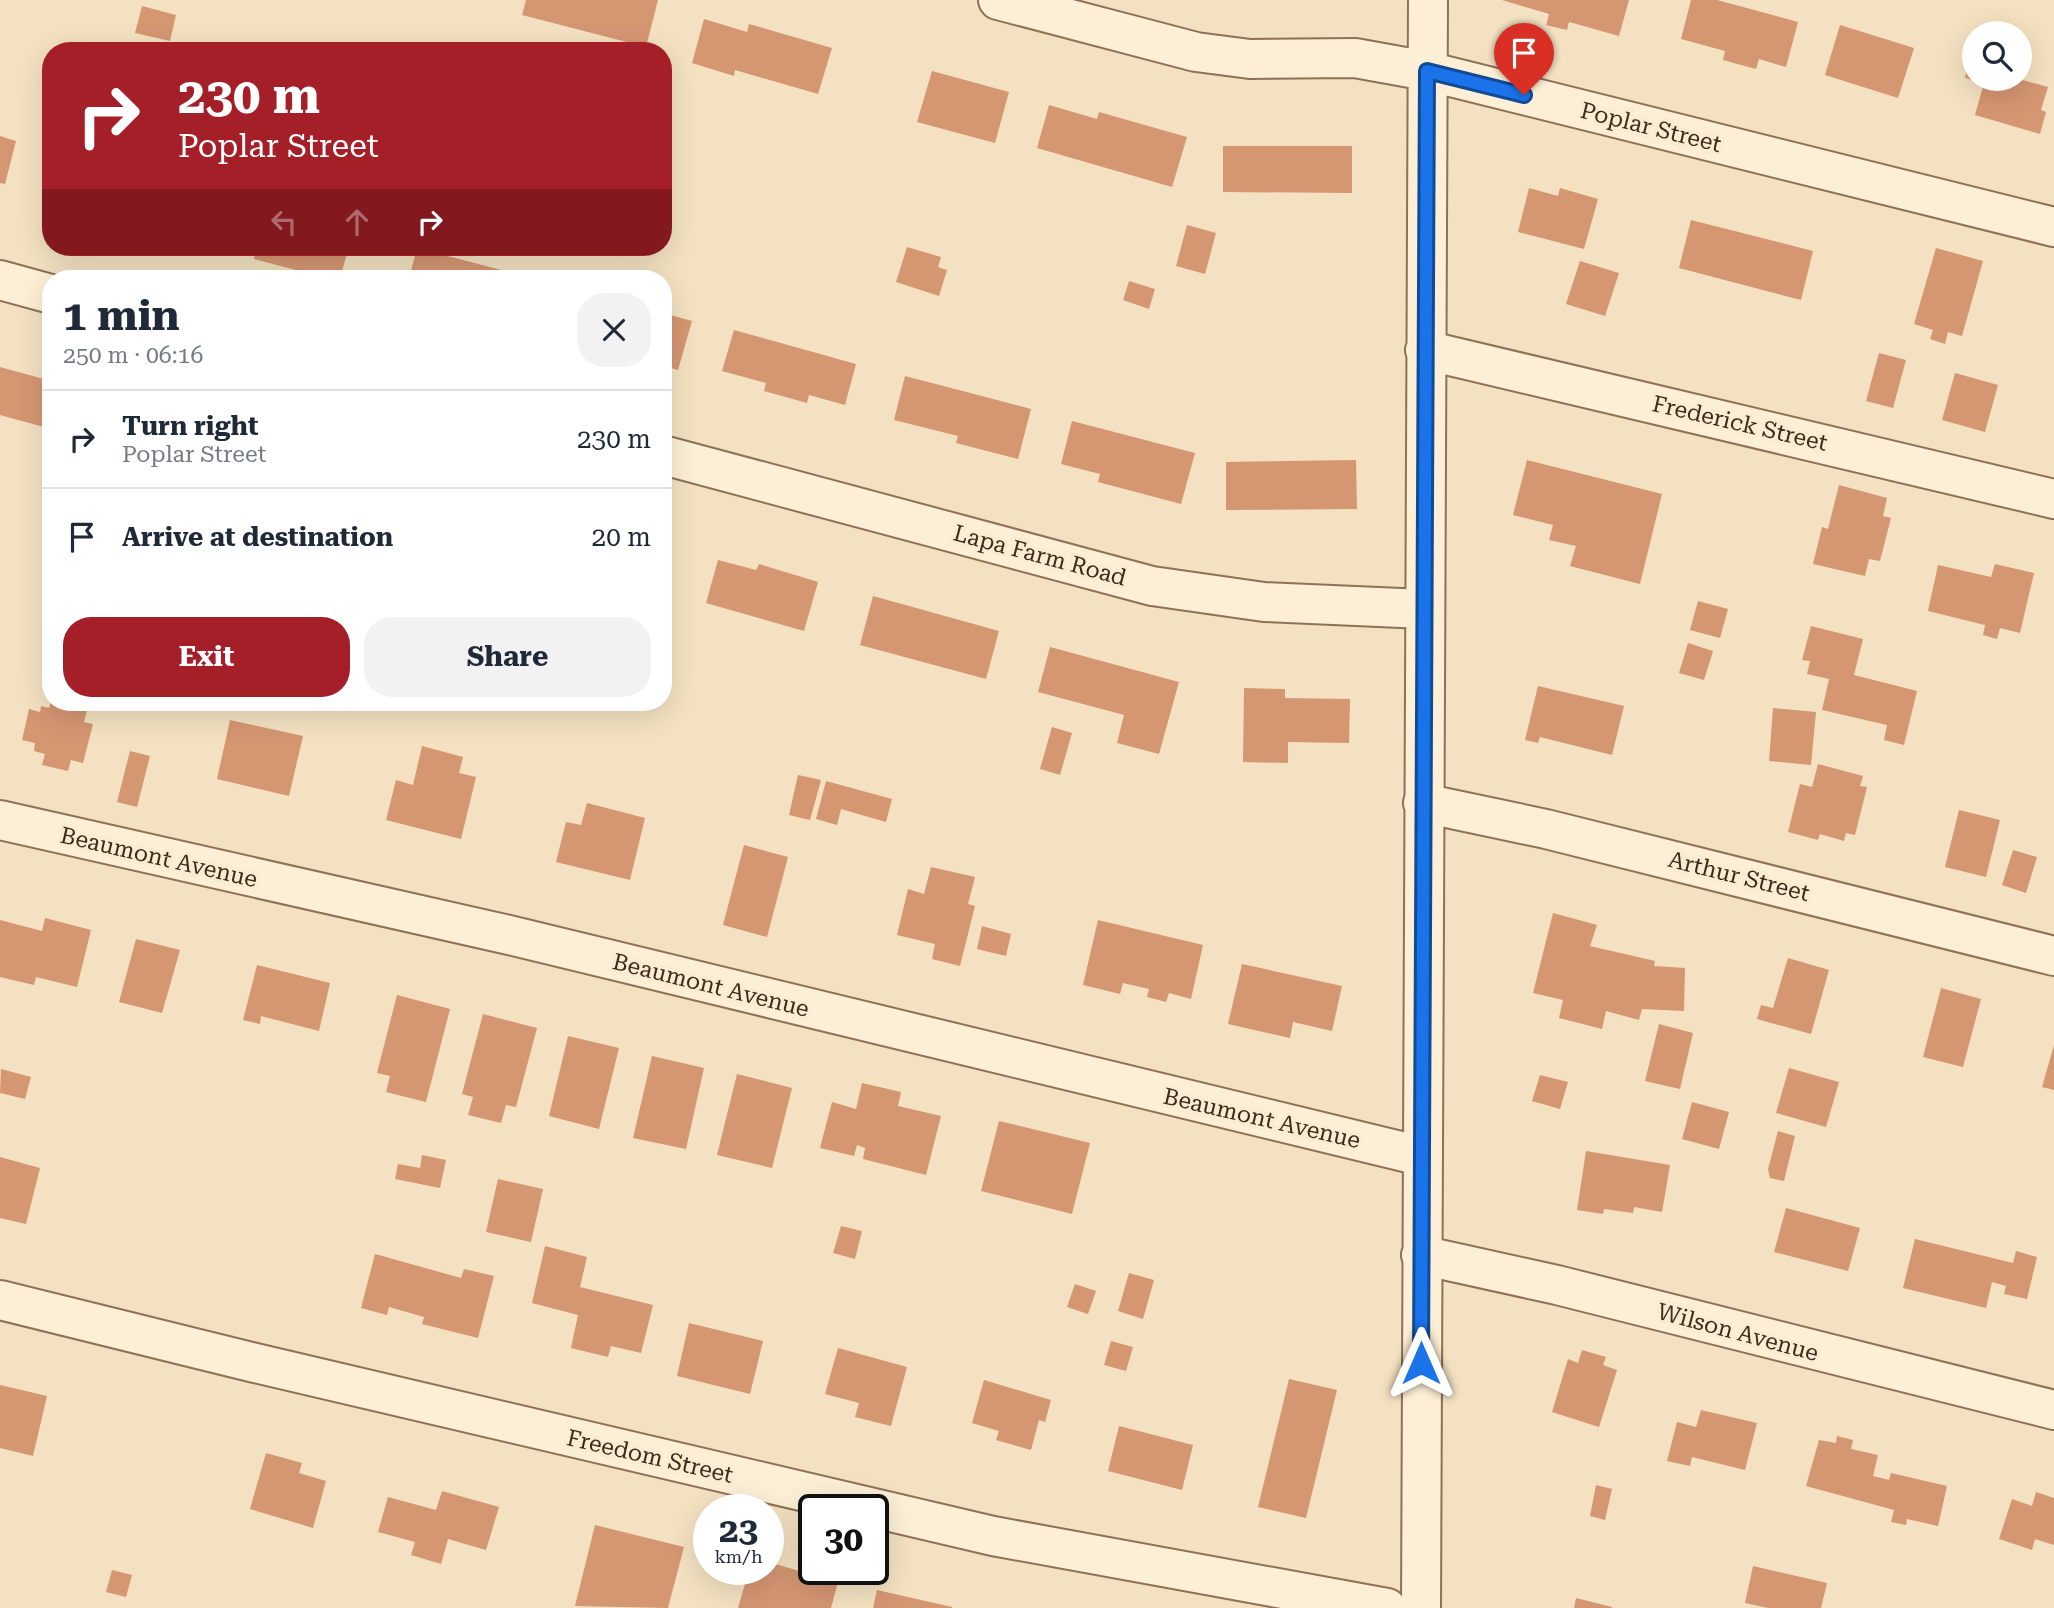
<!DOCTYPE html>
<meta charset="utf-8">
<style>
:root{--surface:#fff;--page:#f2f2f3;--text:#1f2937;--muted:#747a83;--line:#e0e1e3;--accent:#a41f27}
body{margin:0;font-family:"Roboto Serif",serif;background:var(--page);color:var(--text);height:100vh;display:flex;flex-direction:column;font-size:26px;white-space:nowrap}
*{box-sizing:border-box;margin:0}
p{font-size:23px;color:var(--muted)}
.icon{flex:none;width:38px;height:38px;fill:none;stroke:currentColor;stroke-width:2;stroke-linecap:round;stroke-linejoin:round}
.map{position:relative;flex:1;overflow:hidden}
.drawer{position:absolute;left:42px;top:270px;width:630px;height:441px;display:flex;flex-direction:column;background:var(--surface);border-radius:28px;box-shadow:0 7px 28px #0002}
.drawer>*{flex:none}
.hud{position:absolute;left:42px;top:42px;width:630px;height:214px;border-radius:28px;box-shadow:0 7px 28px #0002;background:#a41f27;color:#fff;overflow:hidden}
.fabs{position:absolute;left:1962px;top:21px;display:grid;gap:14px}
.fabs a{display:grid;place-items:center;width:70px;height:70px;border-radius:50%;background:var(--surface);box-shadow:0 7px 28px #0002;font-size:35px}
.speed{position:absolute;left:693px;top:1494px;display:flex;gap:14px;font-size:35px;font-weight:700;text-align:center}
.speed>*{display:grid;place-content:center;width:91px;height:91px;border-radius:50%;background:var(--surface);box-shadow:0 7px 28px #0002;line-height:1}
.speed small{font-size:18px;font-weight:400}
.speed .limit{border:4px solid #111;border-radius:10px;background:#fff;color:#111}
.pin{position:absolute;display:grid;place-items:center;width:60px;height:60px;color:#fff;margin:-72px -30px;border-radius:50% 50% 50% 0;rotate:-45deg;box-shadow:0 0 7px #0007}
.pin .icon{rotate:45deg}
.me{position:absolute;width:77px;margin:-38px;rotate:0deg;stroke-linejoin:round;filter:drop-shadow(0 0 5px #0008)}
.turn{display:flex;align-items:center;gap:24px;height:147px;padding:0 21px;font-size:32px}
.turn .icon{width:91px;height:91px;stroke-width:2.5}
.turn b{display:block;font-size:49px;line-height:60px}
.lanes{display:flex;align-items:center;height:66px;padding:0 21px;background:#0003;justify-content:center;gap:35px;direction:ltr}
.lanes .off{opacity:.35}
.round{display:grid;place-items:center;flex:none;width:74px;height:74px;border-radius:28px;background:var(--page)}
.head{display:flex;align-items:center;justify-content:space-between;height:119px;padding:0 21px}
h1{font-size:42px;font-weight:700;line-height:52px}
.cta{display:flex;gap:14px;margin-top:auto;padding:14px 21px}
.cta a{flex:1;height:80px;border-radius:28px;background:var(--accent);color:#fff;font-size:28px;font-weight:700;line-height:80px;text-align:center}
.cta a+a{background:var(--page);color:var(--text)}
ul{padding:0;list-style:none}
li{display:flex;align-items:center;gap:21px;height:98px;padding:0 21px;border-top:2px solid var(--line)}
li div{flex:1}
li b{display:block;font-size:26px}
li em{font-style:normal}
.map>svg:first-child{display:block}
.building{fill:#d59672}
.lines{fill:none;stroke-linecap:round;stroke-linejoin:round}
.minor-casing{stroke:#8e7156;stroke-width:42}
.minor{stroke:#fcefd5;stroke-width:38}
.route-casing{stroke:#114b97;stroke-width:18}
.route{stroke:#1a73e8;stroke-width:12}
.labels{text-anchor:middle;stroke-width:7;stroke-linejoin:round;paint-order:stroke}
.street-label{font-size:23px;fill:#3c2a1c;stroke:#f9ecd1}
</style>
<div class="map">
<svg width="2054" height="1608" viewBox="0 0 2054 1608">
<rect width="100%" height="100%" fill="#f3e1c1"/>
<path class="building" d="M526 0H658L646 47 522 15Z
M1502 0H1629L1619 36 1569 22 1567 30 1546 25 1549 14Z
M1691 0H1717L1798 22 1786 67 1759 59 1756 69 1723 60 1725 51 1681 39Z
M142 6 176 15 170 41 135 33Z
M704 19 747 32 749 24 832 48 818 94 735 70 734 76 692 63Z
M1840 25 1914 48 1898 98 1825 75Z
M1973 49 1974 79H2019L2048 87 2041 110 2046 112 2040 134 1975 115 1984 83 1965 78Z
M932 71 1009 92 995 143 917 122Z
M1049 105 1097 119 1099 112 1187 137 1172 187 1037 148Z
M0 136 16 141 5 184 0 183Z
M1223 146H1352V193L1223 192Z
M1529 188 1558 196 1560 188 1598 199 1584 249 1518 232Z
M1691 220 1813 251 1801 300 1679 268Z
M1187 225 1216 233 1205 274 1176 266Z
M245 247H349L340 278H326L254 259 256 251Z
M907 247 941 257 938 267 947 270 939 296 896 282Z
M417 248 524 276 523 278H409Z
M1936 248 1983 261 1962 336 1948 332 1945 344 1930 339 1933 330 1914 324Z
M1580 261 1619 273 1605 316 1566 304Z
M1129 281 1155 289 1149 309 1123 300Z
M663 313 692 321 678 370 663 366Z
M734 330 856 364 845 405 809 395 807 403 764 391 766 383 722 371Z
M1879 353 1906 360 1893 408 1866 401Z
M0 367 51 381V429L0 415Z
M1955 373 1998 385 1985 432 1942 420Z
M905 376 1031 409 1018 459 956 443 958 436 894 420Z
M1072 421 1195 453 1181 504 1098 482 1100 474 1061 464Z
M1356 460 1357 509 1226 510V462Z
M1527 460 1662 494 1640 584 1570 566 1576 546 1549 540 1553 525 1513 515Z
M1839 485 1887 498 1883 516 1891 518 1880 561 1869 559 1865 576 1813 564 1822 527 1828 529Z
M718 560 756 570 759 564 818 582 804 631 706 603Z
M1995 564 2034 573 2020 633 2000 628 1997 639 1983 635 1985 625 1928 611 1938 565 1991 577Z
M873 596 999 631 986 679 860 645Z
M1698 601 1728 609 1720 638 1690 630Z
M1811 626 1863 639 1854 675 1917 691 1904 745 1884 740 1887 725 1822 710 1829 679 1807 674 1810 661 1802 660Z
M1688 643 1713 651 1704 680 1679 673Z
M1050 647 1179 682 1159 754 1117 743 1124 715 1038 692Z
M1538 686 1624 706 1612 755 1540 737 1538 743 1525 740Z
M1244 688 1285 689V698L1350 699 1349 743 1288 742V763L1243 762Z
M51 702H89L84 722 93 724 83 763 71 760 68 771 42 765 45 754 34 751 35 743 22 740 29 709 40 712 41 706 49 708Z
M1773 708 1816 712 1811 765 1769 761Z
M230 720 303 736 289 796 217 779Z
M1052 727 1072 733 1060 775 1040 769Z
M422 746 463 757 459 773 476 777 461 839 386 820 396 780 413 785Z
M130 751 150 756 137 807 117 802Z
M1818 764 1863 776 1860 786 1867 787 1855 835 1846 833 1844 841 1820 834 1818 840 1788 832 1800 784 1812 787Z
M798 775 821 780 810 820 789 815Z
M826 781 892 799 886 822 841 809 837 825 816 819Z
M587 803 645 818 630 880 556 862 566 822 581 825Z
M1959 810 2000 820 1986 877 1945 867Z
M744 845 788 857 767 937 723 925Z
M2013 850 2037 857 2026 893 2002 885Z
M931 867 975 877 968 904 975 906 960 966 932 959 935 944 897 935 908 889 924 894Z
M1553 913 1597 925 1590 946 1655 961 1654 966 1685 968 1684 1011 1642 1009 1639 1020 1606 1011 1602 1029 1559 1018 1563 1000 1533 993Z
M45 918 91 930 77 987 36 977 34 985 0 977V920L42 931Z
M1098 920 1203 945 1191 999 1169 993 1166 1002 1147 997 1149 989 1123 983 1120 994 1083 985Z
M982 926 1011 934 1006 956 977 949Z
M136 939 180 950 162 1013 119 1002Z
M1788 958 1829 970 1811 1034 1757 1019 1761 1005 1773 1008Z
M1242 964 1342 986 1332 1031 1293 1022 1290 1038 1228 1024Z
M257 965 330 983 319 1031 261 1016 260 1024 243 1020Z
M1941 988 1981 999 1963 1067 1923 1057Z
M397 995 450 1009 426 1102 386 1092 390 1076 377 1073Z
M483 1014 537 1028 516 1107 506 1105 501 1123 468 1115 473 1097 462 1094Z
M1659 1024 1693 1033 1680 1089 1645 1081Z
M568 1036 619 1048 599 1129 549 1116Z
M2054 1045V1090L2042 1087Z
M652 1056 704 1068 686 1149 633 1138Z
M1789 1068 1839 1082 1826 1127 1776 1113Z
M1 1069 31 1077 25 1099 0 1093Z
M737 1074 792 1088 772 1168 717 1155Z
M1540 1075 1568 1082 1560 1109 1532 1101Z
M862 1083 901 1092 898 1106 941 1116 926 1175 863 1159 865 1148 857 1145 854 1156 820 1148 832 1102 856 1109Z
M1692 1102 1729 1112 1719 1149 1682 1139Z
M999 1121 1090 1143 1072 1214 981 1191Z
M1778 1131 1795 1136 1784 1181 1770 1178 1768 1169Z
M1586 1151 1670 1165 1662 1212 1634 1207 1633 1213 1604 1209 1603 1214 1577 1210Z
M422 1155 446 1160 440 1188 395 1179 398 1164 420 1168Z
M0 1157 40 1168 26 1224 0 1218Z
M498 1179 543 1189 531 1242 486 1232Z
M1786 1208 1860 1228 1848 1271 1774 1252Z
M841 1226 862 1231 855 1259 833 1253Z
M1915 1239 2013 1263 2016 1251 2037 1257 2027 1299 2004 1294 2006 1286 1992 1282 1986 1308 1903 1288Z
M545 1246 587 1257 580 1287 653 1305 641 1353 611 1346 608 1357 571 1348 578 1315 532 1303Z
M375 1254 461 1278 464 1269 494 1276 478 1338 422 1324 424 1317 389 1307 387 1315 361 1308Z
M1129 1273 1154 1280 1143 1319 1118 1311Z
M1075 1284 1096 1291 1088 1314 1067 1307Z
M689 1323 763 1341 750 1394 677 1376Z
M1111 1341 1133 1347 1126 1371 1104 1365Z
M838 1348 907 1367 891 1426 855 1417 859 1403 825 1394Z
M1582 1350 1606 1357 1603 1365 1617 1370 1599 1427 1552 1412 1568 1359 1578 1363Z
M1289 1379 1337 1390 1306 1518 1258 1507Z
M984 1380 1051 1400 1045 1422 1039 1420 1031 1450 996 1440 999 1431 972 1423Z
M0 1385 47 1396 33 1456 0 1448Z
M1701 1410 1757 1423 1745 1470 1692 1457 1690 1466 1667 1461 1677 1422 1696 1427Z
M1119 1426 1193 1445 1182 1490 1108 1471Z
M1837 1436 1853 1440 1851 1449 1878 1455 1873 1476 1889 1480 1891 1473 1947 1486 1938 1526 1907 1519 1906 1525 1891 1522 1894 1510 1806 1486 1819 1440 1836 1443Z
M266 1453 302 1463 299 1473 326 1481 313 1528 250 1509Z
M1596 1485 1612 1489 1605 1520 1590 1516Z
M442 1491 499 1507 486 1550 448 1539 441 1564 411 1555 415 1542 378 1532 388 1497 436 1510Z
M2036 1492 2054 1498V1545L2035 1539 2032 1550 1999 1539 2012 1499 2032 1506Z
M595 1525 684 1547 668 1608 575 1606Z
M768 1562 838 1582 831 1608H738L749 1570H768Z
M1753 1566 1827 1583 1821 1608H1768L1745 1603Z
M112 1570 132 1575 126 1597 106 1592Z
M877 1590 952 1607V1608H873Z
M1576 1598 1612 1607V1608H1574Z"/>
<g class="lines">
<defs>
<path id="minor" d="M998 0 1196 52 1250 59 1355 58 1427 71 2054 227
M0 280 51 294
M1425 350 2054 499
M663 455 1152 586 1264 602 1424 609
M1423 803 1546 829 2054 956
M0 820 509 935 1421 1156
M1421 1255 1557 1285 2054 1410
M0 1300 251 1362 993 1536 1387 1608
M1421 1608 1428 0"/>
</defs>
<use href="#minor" class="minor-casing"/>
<use href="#minor" class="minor"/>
</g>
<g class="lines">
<defs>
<path id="route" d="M1421 1363 1427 71 1524 95"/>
</defs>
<use href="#route" class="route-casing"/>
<use href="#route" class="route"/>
</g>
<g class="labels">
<g class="street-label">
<text transform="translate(1651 127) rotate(14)" y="8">Poplar Street</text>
<text transform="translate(1740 423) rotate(13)" y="8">Frederick Street</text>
<text transform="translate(1040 555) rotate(15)" y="8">Lapa Farm Road</text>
<text transform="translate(159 857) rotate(13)" y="8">Beaumont Avenue</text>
<text transform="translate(1739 876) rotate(14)" y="8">Arthur Street</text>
<text transform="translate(711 985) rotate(14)" y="8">Beaumont Avenue</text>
<text transform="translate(1262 1118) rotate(13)" y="8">Beaumont Avenue</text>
<text transform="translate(1738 1332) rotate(15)" y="8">Wilson Avenue</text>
<text transform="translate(650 1456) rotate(13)" y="8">Freedom Street</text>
</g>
</g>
</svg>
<div class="fabs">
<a><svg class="icon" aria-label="search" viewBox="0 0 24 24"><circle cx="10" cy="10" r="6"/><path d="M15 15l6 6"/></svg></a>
</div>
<div class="speed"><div>23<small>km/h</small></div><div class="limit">30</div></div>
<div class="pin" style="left:1524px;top:95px;background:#d93025"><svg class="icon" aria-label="arrive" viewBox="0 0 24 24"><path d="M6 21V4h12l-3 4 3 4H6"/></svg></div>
<svg class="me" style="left:1421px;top:1363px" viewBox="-20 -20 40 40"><path d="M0-17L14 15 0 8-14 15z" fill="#1a73e8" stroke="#fff" stroke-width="4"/></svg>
<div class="hud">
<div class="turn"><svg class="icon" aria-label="right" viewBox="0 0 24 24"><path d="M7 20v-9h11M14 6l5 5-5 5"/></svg><div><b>230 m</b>Poplar Street</div></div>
<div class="lanes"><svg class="icon off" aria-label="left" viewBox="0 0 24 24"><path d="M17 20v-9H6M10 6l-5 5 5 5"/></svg><svg class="icon off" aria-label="ahead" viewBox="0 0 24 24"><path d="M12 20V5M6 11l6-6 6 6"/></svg><svg class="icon" aria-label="right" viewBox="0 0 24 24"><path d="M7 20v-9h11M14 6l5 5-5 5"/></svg></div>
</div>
<section class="drawer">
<div class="head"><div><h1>1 min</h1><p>250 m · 06:16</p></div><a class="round"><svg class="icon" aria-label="close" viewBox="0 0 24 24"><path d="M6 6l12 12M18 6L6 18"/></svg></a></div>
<ul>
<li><svg class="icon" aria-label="right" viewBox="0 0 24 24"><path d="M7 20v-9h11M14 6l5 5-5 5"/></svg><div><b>Turn right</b><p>Poplar Street</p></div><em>230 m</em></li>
<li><svg class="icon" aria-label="arrive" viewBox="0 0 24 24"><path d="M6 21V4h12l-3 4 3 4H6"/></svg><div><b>Arrive at destination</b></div><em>20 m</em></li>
</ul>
<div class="cta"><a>Exit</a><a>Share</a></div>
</section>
</div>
